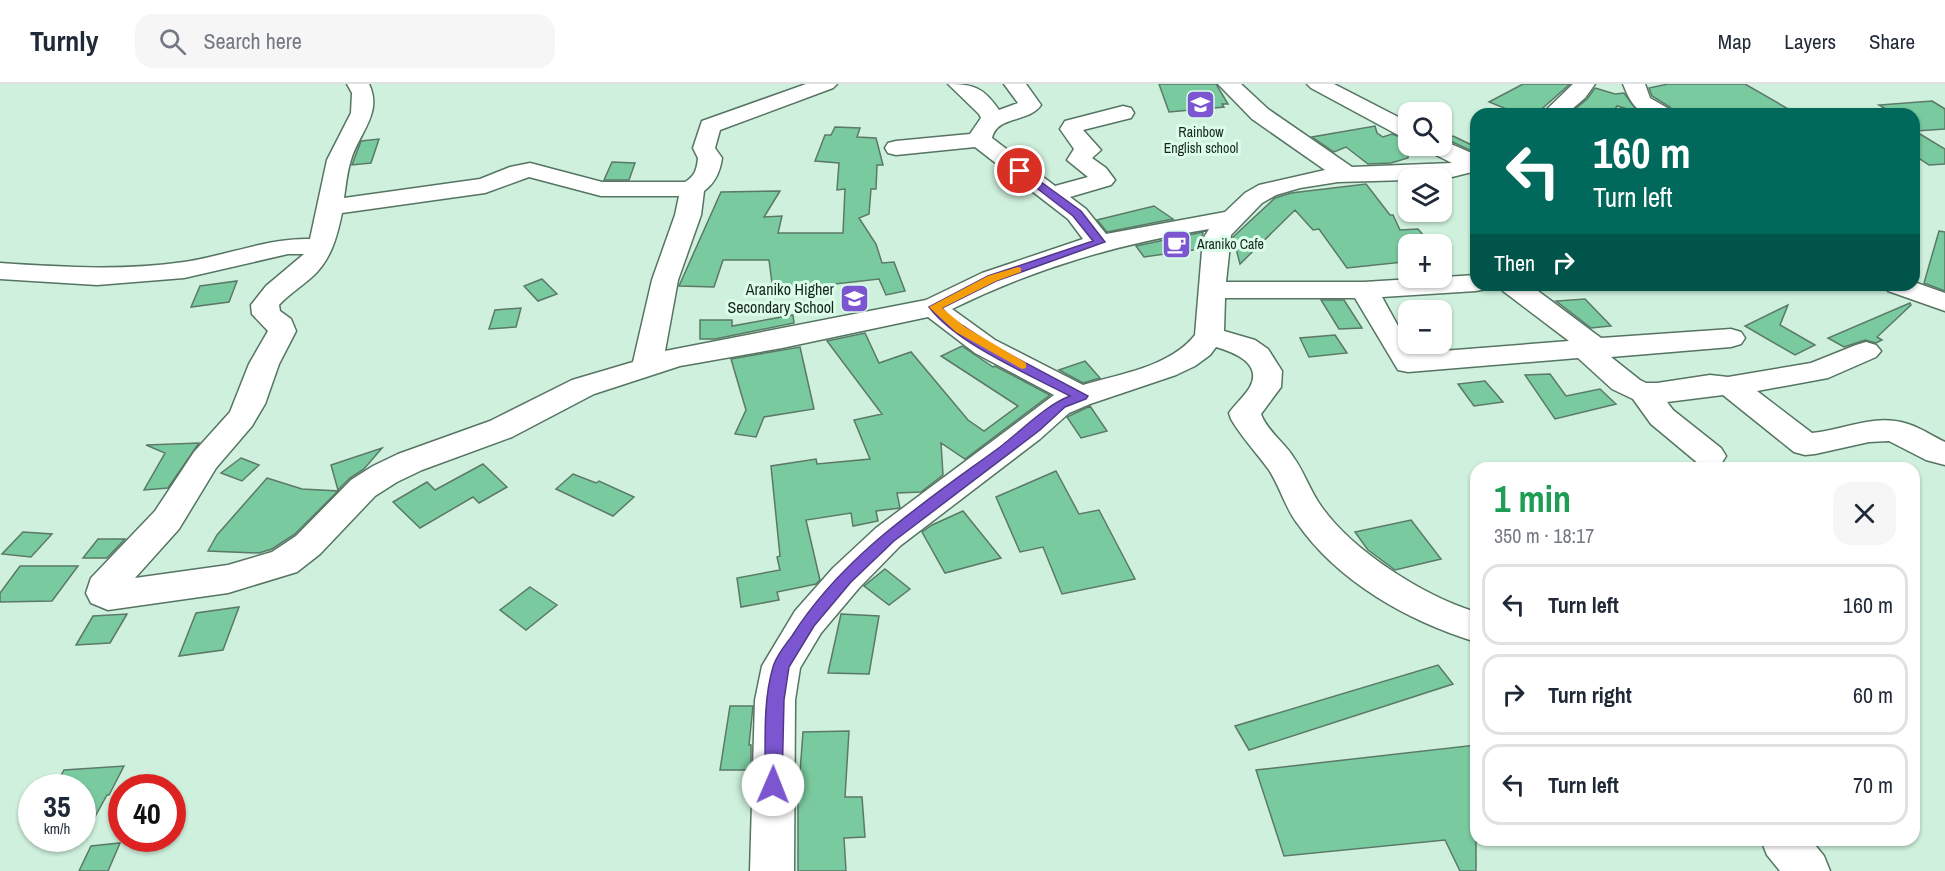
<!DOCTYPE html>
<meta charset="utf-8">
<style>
:root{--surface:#fff;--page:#f6f6f7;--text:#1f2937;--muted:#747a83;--line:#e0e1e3}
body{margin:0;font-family:"Archivo Narrow",sans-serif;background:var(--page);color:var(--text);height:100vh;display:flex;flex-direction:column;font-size:22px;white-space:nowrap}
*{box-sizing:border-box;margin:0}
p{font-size:20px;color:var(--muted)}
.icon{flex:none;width:33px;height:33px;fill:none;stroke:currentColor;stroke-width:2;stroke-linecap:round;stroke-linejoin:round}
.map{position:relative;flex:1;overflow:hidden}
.side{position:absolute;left:1470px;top:378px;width:450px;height:384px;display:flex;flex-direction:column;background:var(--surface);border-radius:18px;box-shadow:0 2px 4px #0004}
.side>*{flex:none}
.top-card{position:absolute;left:1470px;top:24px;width:450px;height:183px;border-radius:18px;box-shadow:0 2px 4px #0004;background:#00695c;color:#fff;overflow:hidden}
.buttons{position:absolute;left:1398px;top:18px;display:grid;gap:12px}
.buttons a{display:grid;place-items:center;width:54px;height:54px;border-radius:12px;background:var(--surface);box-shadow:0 2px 4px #0004;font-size:30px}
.speed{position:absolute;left:18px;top:690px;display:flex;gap:12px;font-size:30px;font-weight:700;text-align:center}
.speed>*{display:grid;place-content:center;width:78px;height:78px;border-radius:50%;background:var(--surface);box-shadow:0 2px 4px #0004;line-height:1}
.speed small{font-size:15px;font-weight:400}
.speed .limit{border:9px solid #d22;background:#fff;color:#111}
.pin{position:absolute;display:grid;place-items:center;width:51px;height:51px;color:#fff;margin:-26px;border:3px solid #fff;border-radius:50%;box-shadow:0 2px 6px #0007}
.me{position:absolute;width:66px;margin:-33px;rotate:1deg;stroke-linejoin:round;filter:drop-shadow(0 0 4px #0008)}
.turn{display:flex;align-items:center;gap:21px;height:126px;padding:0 24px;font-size:27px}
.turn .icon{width:78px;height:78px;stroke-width:2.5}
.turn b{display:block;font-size:42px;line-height:51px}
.then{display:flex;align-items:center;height:57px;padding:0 24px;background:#0003;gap:12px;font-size:22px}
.round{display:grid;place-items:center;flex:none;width:63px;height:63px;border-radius:18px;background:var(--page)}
.head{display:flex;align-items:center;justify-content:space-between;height:102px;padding:0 24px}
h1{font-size:36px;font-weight:700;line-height:45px;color:#1e9e55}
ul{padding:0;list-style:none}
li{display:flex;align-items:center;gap:18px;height:81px;margin:0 12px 9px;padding:0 12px;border:3px solid var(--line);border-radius:18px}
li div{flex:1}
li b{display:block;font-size:22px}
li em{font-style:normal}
header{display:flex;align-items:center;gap:36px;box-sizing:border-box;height:84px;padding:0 30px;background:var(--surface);border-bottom:2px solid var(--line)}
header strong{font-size:28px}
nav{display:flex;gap:33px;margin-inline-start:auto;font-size:21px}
.search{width:420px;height:54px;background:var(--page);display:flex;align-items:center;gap:15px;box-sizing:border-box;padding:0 21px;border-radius:18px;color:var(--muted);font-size:22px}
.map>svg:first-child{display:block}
.building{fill:#7aca9f;stroke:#5b7968;stroke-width:1.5}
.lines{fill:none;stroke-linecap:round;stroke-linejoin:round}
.minor-casing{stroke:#557462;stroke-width:3}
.minor{fill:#fff;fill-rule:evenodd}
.route{fill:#7b56d0;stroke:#503887;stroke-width:1.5}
.slow{fill:#f59e0b}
.labels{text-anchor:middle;stroke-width:6;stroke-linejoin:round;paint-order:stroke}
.far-poi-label{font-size:14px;fill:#18241d;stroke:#dbfde9}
.poi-label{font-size:16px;fill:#18241d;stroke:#dbfde9;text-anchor:end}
</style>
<header>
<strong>Turnly</strong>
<div class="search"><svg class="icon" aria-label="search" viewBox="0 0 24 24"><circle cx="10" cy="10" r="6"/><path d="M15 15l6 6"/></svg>Search here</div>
<nav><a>Map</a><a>Layers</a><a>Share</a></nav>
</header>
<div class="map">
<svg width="1945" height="787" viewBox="0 0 1945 787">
<rect width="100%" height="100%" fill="#cef0dc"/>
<path class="building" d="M1159 0H1216L1228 20H1222L1224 23 1169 28Z
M1523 0H1570L1536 30H1519L1489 18Z
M1668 0H1745L1797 30H1676L1670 23 1652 12 1649 4Z
M1595 4 1615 10 1624 9 1638 28 1617 22 1612 30H1589L1574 26 1587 15Z
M1932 17 1945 25V45L1915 47 1945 65V80L1929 81 1914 71V30H1894L1879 21Z
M1375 42 1377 49 1383 53 1392 50 1408 56V74L1391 79 1368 80 1346 63 1334 68 1312 53Z
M835 43 860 44 857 53 876 54 883 81H877L876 105H871L869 130 859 134 876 160 882 179 894 178 905 207 886 211 879 195 773 207 769 176H723L714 203 679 202 721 108 780 107 764 133 782 132 778 149H843L845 105 837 106 839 79 815 77 825 51H831Z
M1453 52 1476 63V69L1446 55Z
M379 55 371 79 352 81 361 57Z
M612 78 635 79 629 96H604Z
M1366 100 1390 131H1393L1400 146 1418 145 1431 160H1408V186L1403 178 1347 184 1319 145 1313 146 1295 126 1240 180 1233 153 1275 114 1291 109Z
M1154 122 1173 135 1107 148 1097 136Z
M1939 147 1945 148V207L1924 199Z
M1203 148 1200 165 1144 173 1136 162Z
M542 195 557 210 538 217 524 202Z
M237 197 229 218 191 223 200 202Z
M1585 215 1611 242 1591 244 1556 217Z
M1321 216H1344L1362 244 1339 245Z
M1910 219 1911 221 1877 253 1882 256 1876 259 1865 256 1844 263 1828 254Z
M1788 221 1780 241 1815 261 1795 271 1745 242Z
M521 224 516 243 489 245 495 226Z
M793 231 794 239 715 255H700V236H732V242Z
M865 249 879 279 911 268 968 336 984 347 1018 322 941 272 962 262 993 283 995 282 1050 311 965 375 941 359 943 391 921 408 897 409 900 424 876 427 878 437 853 442 851 429 806 436 820 496 816 500 777 508 779 516 741 523 737 494 780 486 777 473 780 472 771 382 816 375 817 380 870 375 854 336 882 330 827 257Z
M1335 251 1347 269 1309 273 1300 254Z
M800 263 814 325 764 333 756 353 735 350 746 326 731 275Z
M1085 277 1100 294 1083 299 1059 286Z
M1550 290 1566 312 1600 305 1616 320 1555 335 1525 291Z
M1485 297 1503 318 1474 322 1458 300Z
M1090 322 1107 347 1081 354 1067 333Z
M199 359 168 404 144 406 165 369 146 361Z
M382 364 364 385 350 394 338 406 331 381Z
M241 374 259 381 242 397 221 389Z
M483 380 507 403 479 419 473 413 420 444 393 418 427 398 435 406Z
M1056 387 1079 430 1099 426 1135 495 1062 510 1043 463 1020 468 996 413Z
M573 390 596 399 599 397 634 413 613 432 556 405Z
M267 394 302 405 338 407 295 450 272 465 259 469 208 467 217 451Z
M963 427 1001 474 945 489 922 448 932 441Z
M1411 436 1441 475 1395 486 1368 466 1355 448Z
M23 448 52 450 31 473 2 470Z
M98 455H125L107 474H83Z
M20 482H78L52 517 0 518V509Z
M885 485 910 505 889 521 864 502Z
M530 503 557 521 526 546 500 526Z
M239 523 223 566 179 572 196 529Z
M127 530 110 559 76 561 93 532Z
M841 530 879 532 869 590 828 589Z
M1438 581 1453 600 1249 666 1235 642Z
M730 622H753L749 661H751V686H720Z
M849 647 845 713H862L865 753 844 754 846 787H798V715L803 648Z
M1476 661V787H1460L1445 756 1284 772 1256 686Z
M124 682 109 711H107L82 756V704H54L64 686Z
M120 759 108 787H79L91 762Z"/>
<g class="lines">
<defs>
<path id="minor" d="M347 0H369C383 29 359 49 351 76 347 88 346 101 344 114L480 95 510 83 530 79 602 98H685C695 92 697 85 698 74L693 64 702 37 806 0H837L833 4 720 46 715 64 722 74C720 88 715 99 704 107L701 131 678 196 665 267 926 216 982 189 1083 155 1068 135 975 63 896 71 888 69 885 64 888 59 896 57 970 50 981 34 979 30 948 0C974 0 984 4 999 26L1018 19 1004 0H1026L1041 21C1029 39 997 31 992 54L1055 102 1088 93 1067 76 1074 65 1060 45 1065 37 1123 22 1131 24 1134 29 1131 34 1083 46 1101 66 1092 74 1106 84 1115 96 1111 101 1070 113 1086 125 1106 150 1225 128 1245 109 1259 101 1325 86 1252 35 1218 0H1241L1268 25 1352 83 1452 79 1428 67 1425 62H1442V56L1476 71V87L1444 95 1338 98 1300 104 1276 111 1262 119 1231 151 1226 198H1364L1476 191V201H1488L1486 205 1476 207 1382 213 1408 260 1417 269 1569 257 1503 207 1499 201H1530L1601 254 1731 245 1741 248 1745 254 1741 260 1731 263 1611 273 1640 296 1646 299H1657L1710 291 1728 293 1811 279 1856 261 1866 258 1876 261 1881 267 1876 273 1828 294 1757 307 1812 349C1845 346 1874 329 1908 340 1921 344 1932 352 1945 358V381L1926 376 1889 357 1869 358 1815 370 1805 371 1794 368 1723 311 1667 318 1673 326 1721 364 1726 372 1721 380 1710 383 1699 380 1651 340 1633 315 1612 305 1578 274 1408 288 1398 286 1355 214H1225L1224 247 1255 256 1268 265 1282 287 1281 303 1261 330C1267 347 1285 359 1294 374 1304 388 1309 404 1319 419 1349 465 1423 512 1476 528V558C1408 537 1338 498 1297 439 1285 423 1280 403 1269 386 1257 369 1242 354 1231 335L1229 329C1235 320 1245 312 1250 303 1263 279 1233 268 1216 263L1210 271 1195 282 1176 291 1090 320 1069 329 1040 355 900 462 859 504 821 549 800 584 795 616 794 787H750L755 616 762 582 795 527 833 484 876 444 1054 311 975 269 928 233 782 264 680 282 594 310 512 353 422 386 397 398 375 412 320 470 297 488 228 509 108 526 91 519 86 509 91 494 155 427 194 368 230 328 249 280 268 247 252 230 251 221 266 202 304 170H288L184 194 97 201 0 195V179C61 183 123 187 184 178 226 172 267 154 310 155L327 76 351 29 352 9ZM529 93 601 112H679L675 131 652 196 633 278 572 296 490 337 398 370 373 382 351 396 296 452 272 468 228 481 135 494 179 445 216 384 252 342 265 320 279 280 296 247 291 235 280 227 279 221C289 210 301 203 312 193 331 176 337 153 342 129L485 109ZM1209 145 1203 155 1195 251C1170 283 1119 290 1083 301L995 256 952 225C1038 183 1115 161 1209 145Z
M1307 0H1334L1408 38V54L1400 52 1311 4Z
M1573 0H1595L1585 14 1566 30H1542Z
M1623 0H1645L1650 14 1669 25 1672 30C1641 30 1635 30 1623 0Z
M1914 198 1945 209V227L1888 207 1884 201H1914Z
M1761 756H1811L1824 772 1830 787H1780L1767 771Z"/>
</defs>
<use href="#minor" class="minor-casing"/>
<use href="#minor" class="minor"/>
</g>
<path class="route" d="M1017 85H1023L1081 127 1105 158 996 197 942 224 951 234 992 261 1088 312 1086 315 1065 323 1040 346 894 457 851 498 814 542 789 583 784 616 782 701 780 707 773 709 767 707 765 701C766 663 762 620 773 583 776 572 785 561 792 552 843 471 925 418 1000 363 1022 346 1046 321 1070 312 1028 290 957 260 929 223L988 192 1093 157 1073 132 1017 89Z"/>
<path class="slow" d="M1018 183 1021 184V188L996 197 942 224 965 243 1026 279V284L1022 285 956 248 929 223 988 192Z"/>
<defs>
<symbol id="school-square" viewBox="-11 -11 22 22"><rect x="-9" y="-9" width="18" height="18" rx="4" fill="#7b56d0" stroke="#dbfde9"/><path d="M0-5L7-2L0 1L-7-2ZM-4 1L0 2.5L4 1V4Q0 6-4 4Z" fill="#fff"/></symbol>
<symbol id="cafe-square" viewBox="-11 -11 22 22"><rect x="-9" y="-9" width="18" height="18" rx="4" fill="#7b56d0" stroke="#dbfde9"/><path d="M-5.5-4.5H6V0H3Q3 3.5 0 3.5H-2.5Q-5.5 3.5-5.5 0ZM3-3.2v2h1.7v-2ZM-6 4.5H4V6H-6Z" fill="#fff"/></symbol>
</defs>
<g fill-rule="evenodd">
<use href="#school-square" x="1184" y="4" width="33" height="33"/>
<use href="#cafe-square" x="1160" y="144" width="33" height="33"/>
<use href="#school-square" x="838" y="198" width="33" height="33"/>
</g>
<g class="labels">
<g class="far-poi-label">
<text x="1201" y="53">Rainbow<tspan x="1201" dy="16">English school</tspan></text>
<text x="1197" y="165" text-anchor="start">Araniko Cafe</text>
</g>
<g class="poi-label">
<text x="834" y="211">Araniko Higher<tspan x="834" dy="18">Secondary School</tspan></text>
</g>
</g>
</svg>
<div class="buttons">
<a><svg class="icon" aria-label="search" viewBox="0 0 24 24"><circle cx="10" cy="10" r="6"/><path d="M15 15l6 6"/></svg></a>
<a><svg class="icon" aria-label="layers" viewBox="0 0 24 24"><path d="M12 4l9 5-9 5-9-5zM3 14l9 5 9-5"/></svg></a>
<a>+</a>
<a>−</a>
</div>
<div class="speed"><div>35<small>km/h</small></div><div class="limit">40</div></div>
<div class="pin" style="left:1020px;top:87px;background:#d93025"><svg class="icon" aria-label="arrive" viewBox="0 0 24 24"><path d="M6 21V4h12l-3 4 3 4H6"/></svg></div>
<svg class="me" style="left:773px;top:701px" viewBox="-20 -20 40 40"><circle r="19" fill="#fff"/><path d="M0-13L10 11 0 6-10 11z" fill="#7b56d0"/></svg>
<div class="top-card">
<div class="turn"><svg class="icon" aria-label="left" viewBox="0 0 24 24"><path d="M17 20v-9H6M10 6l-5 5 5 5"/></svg><div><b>160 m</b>Turn left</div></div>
<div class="then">Then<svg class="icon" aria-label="right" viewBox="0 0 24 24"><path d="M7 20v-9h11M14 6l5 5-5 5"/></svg></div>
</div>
<section class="side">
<div class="head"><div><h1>1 min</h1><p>350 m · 18:17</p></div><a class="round"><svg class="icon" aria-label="close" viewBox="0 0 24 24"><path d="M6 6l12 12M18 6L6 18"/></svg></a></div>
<ul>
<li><svg class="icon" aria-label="left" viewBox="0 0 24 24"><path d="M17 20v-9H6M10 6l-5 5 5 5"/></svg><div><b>Turn left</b></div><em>160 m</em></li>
<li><svg class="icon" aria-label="right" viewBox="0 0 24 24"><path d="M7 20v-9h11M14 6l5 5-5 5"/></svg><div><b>Turn right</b></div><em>60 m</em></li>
<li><svg class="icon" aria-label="left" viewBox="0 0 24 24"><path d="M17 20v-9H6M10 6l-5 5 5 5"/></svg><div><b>Turn left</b></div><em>70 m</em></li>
</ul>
</section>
</div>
